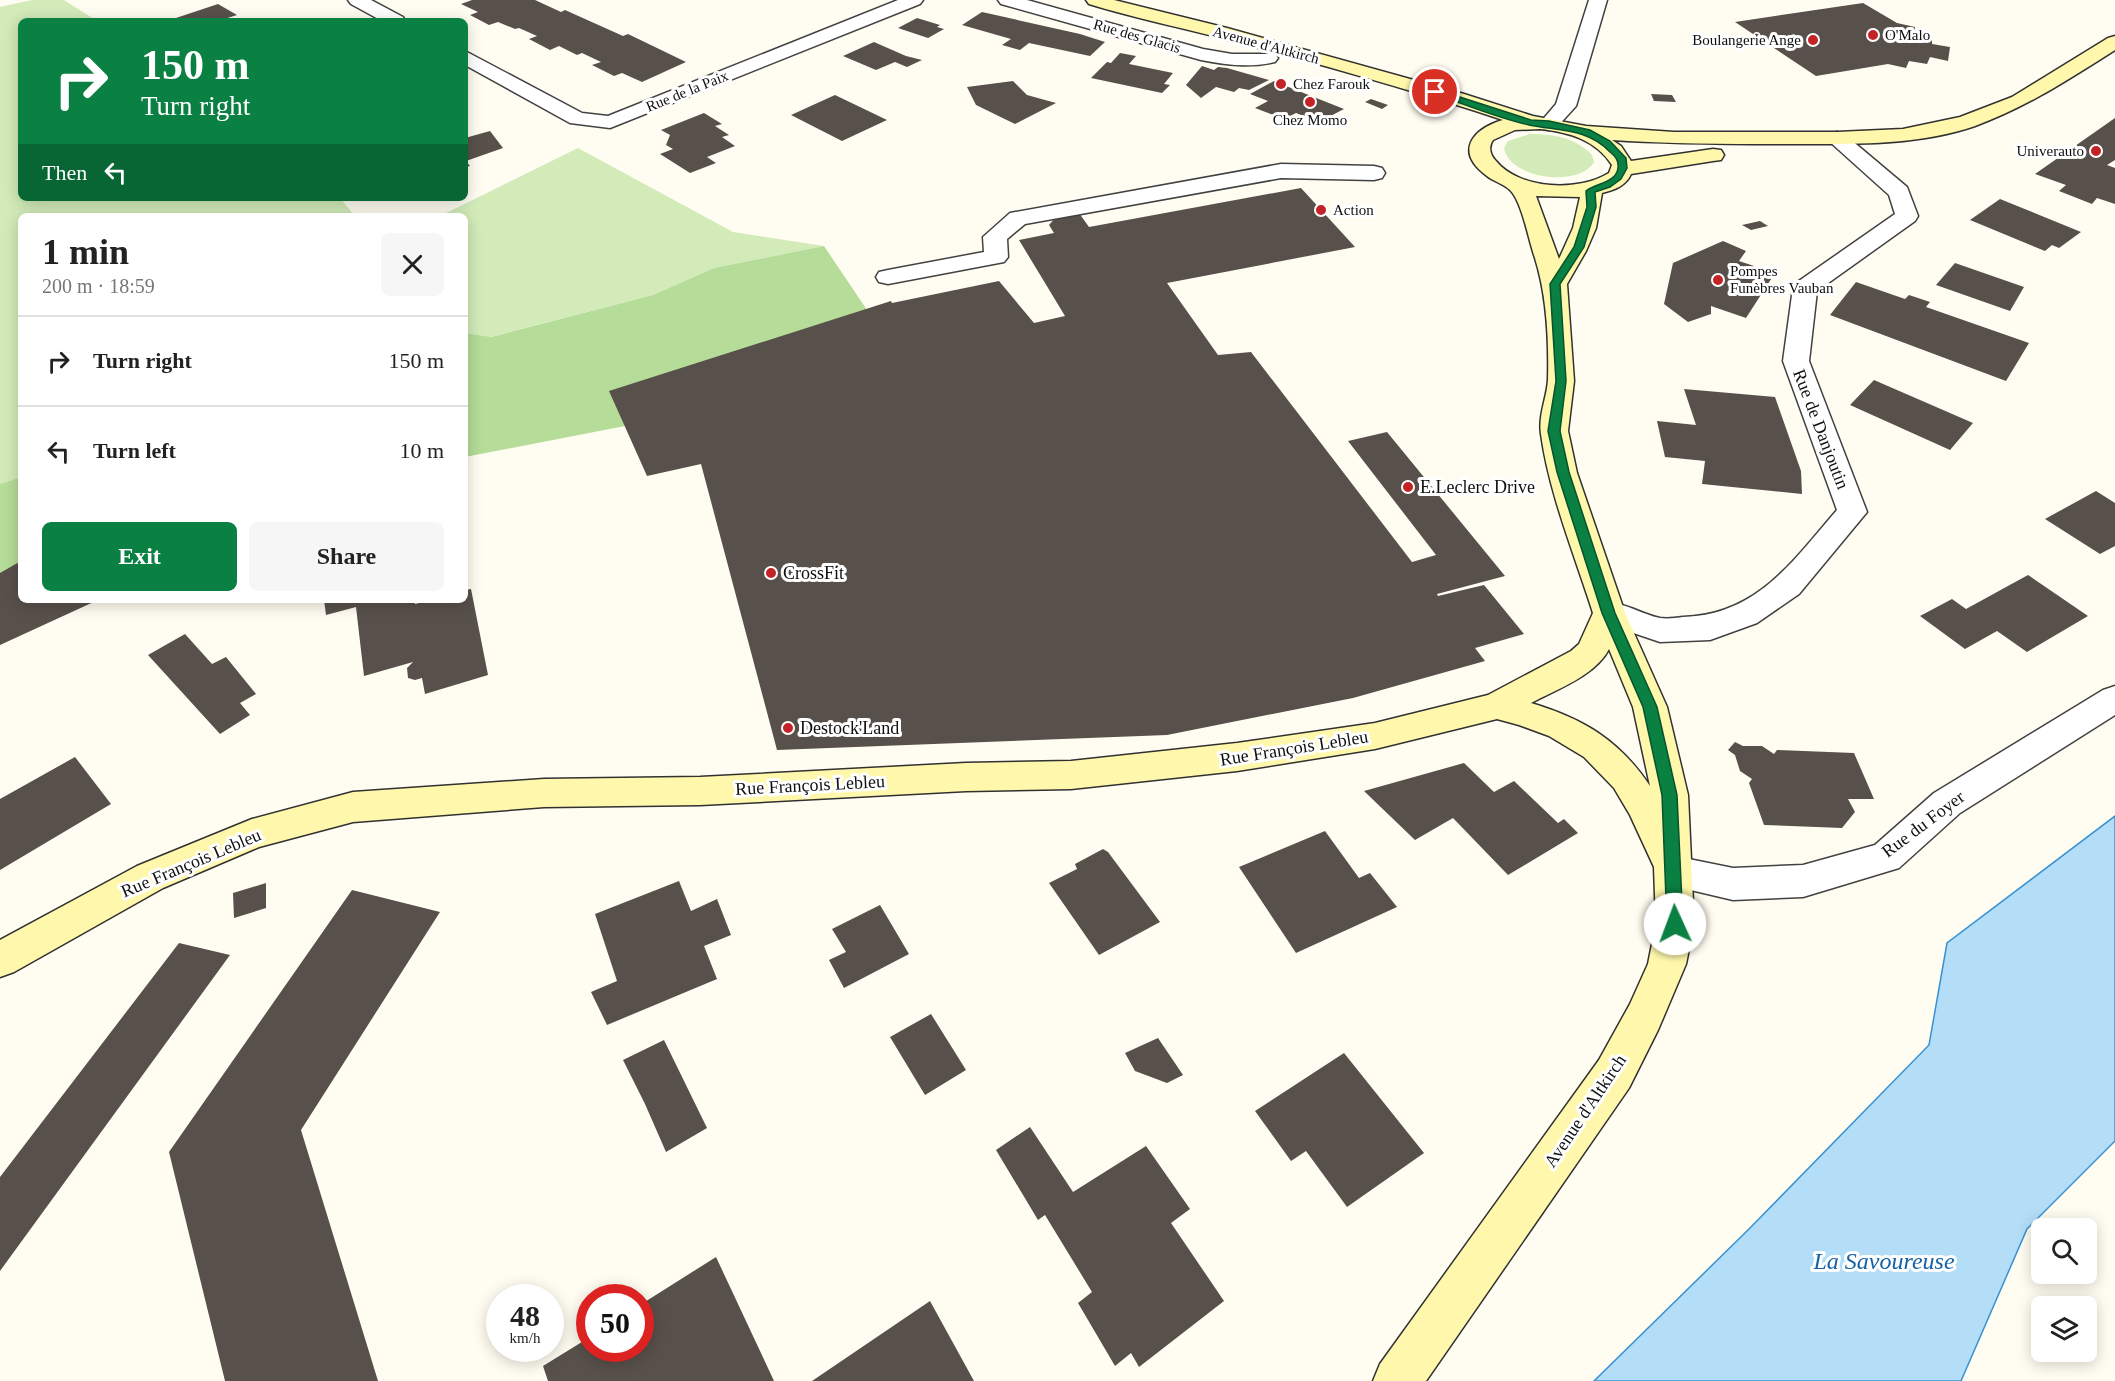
<!DOCTYPE html>
<meta charset="utf-8">
<style>
:root{--surface:#fff;--page:#f6f6f6;--text:#222;--muted:#767676;--line:#e0e0e0;--accent:#0b8043}
body{margin:0;font-family:"Times New Roman",serif;background:var(--page);color:var(--text);height:100vh;display:flex;flex-direction:column;font-size:22px;white-space:nowrap}
*{box-sizing:border-box;margin:0}
p{font-size:20px;color:var(--muted)}
.icon{flex:none;width:33px;height:33px;fill:none;stroke:currentColor;stroke-width:2;stroke-linecap:round;stroke-linejoin:round}
.map{position:relative;flex:1;overflow:hidden}
.drawer{position:absolute;left:18px;top:213px;width:450px;height:390px;display:flex;flex-direction:column;background:var(--surface);border-radius:9px;box-shadow:0 3px 15px #0003}
.drawer>*{flex:none}
.top-card{position:absolute;left:18px;top:18px;width:450px;height:183px;border-radius:9px;box-shadow:0 3px 15px #0003;background:#0b8043;color:#fff;overflow:hidden}
.controls{position:absolute;left:2031px;top:1218px;display:grid;gap:12px}
.controls a{display:grid;place-items:center;width:66px;height:66px;border-radius:9px;background:var(--surface);box-shadow:0 3px 15px #0003;font-size:30px}
.speed{position:absolute;left:486px;top:1284px;display:flex;gap:12px;font-size:30px;font-weight:700;text-align:center}
.speed>*{display:grid;place-content:center;width:78px;height:78px;border-radius:50%;background:var(--surface);box-shadow:0 3px 15px #0003;line-height:1}
.speed small{font-size:15px;font-weight:400}
.speed .limit{border:9px solid #d22;background:#fff;color:#111}
.pin{position:absolute;display:grid;place-items:center;width:51px;height:51px;color:#fff;margin:-26px;border:3px solid #fff;border-radius:50%;box-shadow:0 2px 6px #0007}
.me{position:absolute;width:66px;margin:-33px;rotate:358deg;stroke-linejoin:round;filter:drop-shadow(0 0 4px #0008)}
.turn{display:flex;align-items:center;gap:21px;height:126px;padding:0 24px;font-size:27px}
.turn .icon{width:78px;height:78px;stroke-width:2.5}
.turn b{display:block;font-size:42px;line-height:51px}
.then{display:flex;align-items:center;height:57px;padding:0 24px;background:#0003;gap:12px;font-size:22px}
.round{display:grid;place-items:center;flex:none;width:63px;height:63px;border-radius:9px;background:var(--page)}
.headline{display:flex;align-items:center;justify-content:space-between;height:102px;padding:0 24px}
h1{font-size:36px;font-weight:700;line-height:45px}
.button{display:flex;gap:12px;margin-top:auto;padding:12px 24px}
.button a{flex:1;height:69px;border-radius:9px;background:var(--accent);color:#fff;font-size:24px;font-weight:700;line-height:69px;text-align:center}
.button a+a{background:var(--page);color:var(--text)}
ul{padding:0;list-style:none}
li{display:flex;align-items:center;gap:18px;height:90px;padding:0 24px;border-top:2px solid var(--line)}
li div{flex:1}
li b{display:block;font-size:22px}
li em{font-style:normal}
.map>svg:first-child{display:block}
.green{fill:#d2ebb9}
.forest{fill:#b5dc98}
.water{fill:#b4ddf8;stroke:#3991d1;stroke-width:1.5}
.building{fill:#58504b}
.lines{fill:none;stroke-linecap:round;stroke-linejoin:round}
.lane-casing{stroke:#424242;stroke-width:3}
.street-casing{stroke:#424242;stroke-width:3}
.secondary-casing{stroke:#313131;stroke-width:3}
.lane{fill:#fff;fill-rule:evenodd}
.street{fill:#fff;fill-rule:evenodd}
.secondary{fill:#fff8ac;fill-rule:evenodd}
.route{fill:#0b8043;stroke:#07532c;stroke-width:1.5}
.poi-dot{fill:#c32227;stroke:#fff;stroke-width:2}
.labels{text-anchor:middle;stroke-width:6;stroke-linejoin:round;paint-order:stroke}
.far-poi-label{font-size:15px;fill:#0f0f0f;stroke:#fff;text-anchor:start}
.far-street-label{font-size:15px;fill:#0f0f0f;stroke:#fff}
.street-label{font-size:18px;fill:#0f0f0f;stroke:#fff}
.poi-label{font-size:18px;fill:#0f0f0f;stroke:#fff;text-anchor:start}
.near-water-label{font-size:24px;font-style:italic;fill:#1462a5;stroke:#fff}
</style>
<div class="map">
<svg width="2115" height="1381" viewBox="0 0 2115 1381">
<rect width="100%" height="100%" fill="#fffdf1"/>
<path class="green" d="M32 0H64L97 21H21V198H340L355 216H21V477L0 484V7Z
M1530 134C1553 134 1575 137 1592 155L1594 162C1579 188 1509 179 1504 148L1508 141Z
M578 148 733 232 824 246 714 268 653 295 490 337 465 333V216H440Z"/>
<path class="forest" d="M824 246 908 371 465 457V333L491 337 653 295 714 268Z
M21 477V597L0 607V484Z"/>
<path class="water" d="M2115 816V1141L2027 1229 1961 1381H1594L1749 1229 1929 1045 1947 943Z"/>
<path class="building" d="M472 0H535L561 12 565 10 623 36 628 34 686 62 642 82 622 73 614 76 592 65 601 62 582 53 577 55 559 46 550 50 529 39 537 36 519 28 515 29 498 22 489 25 470 15 478 12 461 4Z
M1863 3 1897 23 1915 27 1914 34 1932 37V44L1950 47 1948 61 1930 57 1927 64 1909 61 1906 68 1888 64 1816 76 1735 22Z
M218 4 237 15 218 21H167Z
M982 12 1080 34 1105 42 1090 56 1029 43 1020 50 1002 45 1011 39 962 25Z
M917 18 940 25 937 27 944 29 928 38 898 28Z
M874 42 906 56 922 60 907 67 895 62 876 70 843 56Z
M1120 53 1136 56 1129 64 1173 73 1164 84 1170 85 1162 93 1091 78 1107 62 1111 63Z
M1202 66 1214 70 1218 67 1227 68 1269 80 1249 90 1239 88 1234 92 1216 87 1201 98 1186 85Z
M1013 81 1027 95 1056 103 1015 124 976 105 967 87Z
M1274 81 1281 84 1344 109 1319 122 1296 113 1284 119 1255 108 1268 101 1250 94Z
M1651 94 1672 95 1676 102 1654 101Z
M835 95 887 120 842 141 791 115Z
M1371 99 1388 105 1382 109 1365 102Z
M704 113 722 124 715 126 729 135 722 137 735 146 707 157 716 163 690 173 660 154 673 149 666 145 670 135 661 130Z
M2115 118V160L2107 165 2115 168V204L2097 198 2092 204 2059 191 2066 185 2035 174Z
M490 131 503 148 466 161 470 166 465 167V138Z
M1301 188 1355 247 1167 283 1218 355 1251 352 1412 562 1436 555 1348 441 1387 432 1505 576 1437 594 1438 596 1484 585 1524 634 1475 648 1485 661 1353 698 1167 735 777 750 701 464 647 476 609 391 891 301 892 303 999 281 1034 323 1065 316 1019 240 1054 233 1049 225 1056 217 1079 213 1089 227Z
M2000 199 2081 232 2059 248 2052 245 2045 251 1970 220Z
M1760 221 1768 226 1751 230 1742 225Z
M1723 241 1746 251 1739 261 1775 273 1746 318 1711 306V314L1688 322 1664 304 1673 263Z
M1955 263 2024 287 2010 311 1936 285Z
M1856 282 1905 299 1909 295 1930 302 1926 307 2029 343 2006 381 1830 315Z
M1874 380 1973 423 1950 450 1850 405Z
M1684 389 1775 397 1801 471 1802 494 1702 484 1705 461 1665 457 1657 421 1696 425Z
M2096 491 2115 503V546L2100 554 2045 519Z
M21 561V600H98L0 645V573Z
M2028 575 2088 616 2027 652 1997 631 1965 649 1920 616 1952 599 1966 609Z
M471 589 488 675 425 694 422 678 415 680 408 678 407 668 413 662 364 676 356 607 326 615 324 600H414L415 604 431 600H465V590Z
M185 634 212 664 226 657 256 694 240 703 250 715 220 734 148 655Z
M1735 742 1743 746H1762L1774 754 1777 750 1854 753 1874 799H1848L1855 812 1842 828 1764 825 1749 783 1752 779 1740 771 1735 755 1728 750Z
M75 757 111 804 0 870V799Z
M1464 763 1494 792 1514 781 1558 823 1564 819 1578 833 1508 875 1453 818 1415 840 1364 791Z
M1325 831 1359 878 1370 873 1397 907 1296 953 1239 867Z
M1103 849 1108 852 1160 922 1099 955 1049 883 1077 869 1075 864Z
M679 881 691 911 717 899 731 935 704 946 717 979 607 1025 591 992 617 981 595 914Z
M266 883V908L234 918 233 893Z
M352 890 440 912 301 1130 378 1381H225L169 1152Z
M880 905 909 954 844 988 829 960 846 952 832 929Z
M179 943 230 955 0 1271V1177Z
M931 1014 966 1070 925 1095 890 1037Z
M1158 1038 1183 1075 1167 1083 1135 1071 1125 1053Z
M664 1040 707 1128 666 1152 645 1104 623 1060Z
M1344 1053 1424 1153 1347 1207 1306 1151 1291 1161 1255 1111Z
M1030 1127 1073 1192 1146 1146 1190 1209 1171 1223 1224 1301 1139 1367 1131 1353 1115 1366 1078 1303 1092 1292 1045 1215 1038 1220 996 1150Z
M716 1257 774 1381H548L543 1366 590 1337V1348H640V1305Z
M930 1301 974 1381H812Z"/>
<g class="lines">
<defs>
<path id="lane" d="M1281 164 1374 166 1382 168 1385 173 1382 178 1374 180 1281 178 1025 224 1007 239 1008 257 1004 262 888 284 879 282 876 277 879 272 888 270 984 252 983 237 1010 213Z"/>
<path id="street" d="M348 0H371L403 17 405 21H382L351 4Z
M898 0H923L920 4 610 128 570 123 465 65V51L582 113 608 116Z
M998 0H1027L1203 49 1232 54H1275L1278 58 1275 62C1250 68 1226 65 1201 60L1001 4Z
M1589 0H1607L1576 106 1556 128 1549 130 1542 128 1539 124 1556 104Z
M1837 132 1844 134 1907 187 1918 216 1915 221 1817 291 1809 361 1867 512 1799 594 1757 623 1710 640 1660 642 1598 621 1593 613 1598 605C1620 598 1639 614 1660 618 1667 619 1676 618 1683 617 1757 615 1792 562 1837 510L1783 361 1793 288 1796 283 1895 214 1889 195 1830 142 1826 138 1830 134Z
M2115 686V715L1960 813 1899 868 1803 897 1733 900 1661 883 1656 872 1661 861 1674 856 1733 868 1803 865 1875 845 1934 793 2103 690Z"/>
<path id="secondary" d="M1086 0H1114L1227 28 1464 94 1533 116 1586 126 1674 132H1837L1903 129 1960 117 2012 97 2108 38 2115 36V50C2069 79 2027 107 1975 126 1917 146 1851 144 1790 144 1731 144 1672 144 1612 140L1621 146 1631 161 1713 149 1721 150 1724 155 1721 160 1713 161 1631 174C1626 186 1614 190 1602 193L1596 228 1586 251 1567 284 1574 381 1568 431 1577 473 1625 613 1667 707 1688 795 1694 924 1686 964 1658 1030 1629 1088 1426 1381H1373L1380 1364 1599 1060 1630 1004 1648 964 1656 924 1654 867 1630 815 1614 788 1584 757 1549 736 1519 725 1497 719 1375 749 1237 771 1071 789 966 791 700 805 544 807 353 822 259 847 163 888 14 972 0 977V940L137 866 252 819 353 792 544 779 700 777 966 763 1071 761 1237 743 1375 723 1488 695 1571 651 1579 644 1593 613C1575 556 1549 493 1541 434 1538 416 1547 397 1548 380 1549 340 1547 296 1535 258 1529 242 1522 201 1510 190 1504 184 1493 181 1487 176 1454 152 1472 129 1503 120 1409 89 1313 62 1217 37 1174 26 1131 17 1089 4ZM1540 129C1569 132 1596 140 1612 165L1609 173C1579 192 1520 190 1496 161 1490 155 1488 147 1493 140L1515 130ZM1536 196 1580 197 1573 228 1559 259ZM1609 649 1633 707 1650 786C1619 740 1584 719 1531 703 1557 689 1595 676 1609 649Z"/>
</defs>
<use href="#lane" class="lane-casing"/>
<use href="#street" class="street-casing"/>
<use href="#secondary" class="secondary-casing"/>
<use href="#lane" class="lane"/>
<use href="#street" class="street"/>
<use href="#secondary" class="secondary"/>
</g>
<path class="route" d="M1435 89 1531 120 1549 121 1590 130 1610 141 1626 158 1627 168 1621 179 1610 187 1595 192 1596 207 1584 247 1560 284 1566 381 1560 431 1569 472 1615 613 1657 707 1677 795 1683 924 1681 928 1675 930 1670 928 1667 924 1662 795 1643 707 1602 613 1557 472 1548 431 1556 381 1550 284 1574 247 1587 207 1586 191C1596 183 1616 183 1618 168 1619 160 1615 156 1610 152 1588 128 1558 131 1529 125 1497 118 1464 104 1432 93L1431 92Z"/>
<g class="poi-dot">
<circle cx="1873" cy="35" r="6"/>
<circle cx="1813" cy="40" r="6"/>
<circle cx="1281" cy="84" r="6"/>
<circle cx="1310" cy="102" r="6"/>
<circle cx="2096" cy="151" r="6"/>
<circle cx="1321" cy="210" r="6"/>
<circle cx="1718" cy="280" r="6"/>
<circle cx="1408" cy="487" r="6"/>
<circle cx="771" cy="573" r="6"/>
<circle cx="788" cy="728" r="6"/>
</g>
<g class="labels">
<g class="far-poi-label">
<text x="1885" y="40">O'Malo</text>
<text x="1801" y="45" text-anchor="end">Boulangerie Ange</text>
<text x="1293" y="89">Chez Farouk</text>
<text x="1310" y="125" text-anchor="middle">Chez Momo</text>
<text x="2084" y="156" text-anchor="end">Univerauto</text>
<text x="1333" y="215">Action</text>
<text x="1730" y="276">Pompes<tspan x="1730" dy="17">Funèbres Vauban</tspan></text>
</g>
<g class="far-street-label">
<text transform="translate(1137 36) rotate(16)" y="5">Rue des Glacis</text>
<text transform="translate(1266 45) rotate(15)" y="5">Avenue d'Altkirch</text>
<text transform="translate(687 91) rotate(-22)" y="5">Rue de la Paix</text>
</g>
<g class="street-label">
<text transform="translate(1821 429) rotate(69)" y="6">Rue de Danjoutin</text>
<text transform="translate(1294 748) rotate(-9)" y="6">Rue François Lebleu</text>
<text transform="translate(810 785) rotate(-3)" y="6">Rue François Lebleu</text>
<text transform="translate(1923 824) rotate(-37)" y="6">Rue du Foyer</text>
<text transform="translate(191 863) rotate(-23)" y="6">Rue François Lebleu</text>
<text transform="translate(1585 1111) rotate(-56)" y="6">Avenue d'Altkirch</text>
</g>
<g class="poi-label">
<text x="1420" y="493">E.Leclerc Drive</text>
<text x="783" y="579">CrossFit</text>
<text x="800" y="734">Destock'Land</text>
</g>
<g class="near-water-label">
<text x="1884" y="1269">La Savoureuse</text>
</g>
</g>
</svg>
<div class="controls">
<a><svg class="icon" aria-label="search" viewBox="0 0 24 24"><circle cx="10" cy="10" r="6"/><path d="M15 15l6 6"/></svg></a>
<a><svg class="icon" aria-label="layers" viewBox="0 0 24 24"><path d="M12 4l9 5-9 5-9-5zM3 14l9 5 9-5"/></svg></a>
</div>
<div class="speed"><div>48<small>km/h</small></div><div class="limit">50</div></div>
<div class="pin" style="left:1435px;top:92px;background:#d93025"><svg class="icon" aria-label="arrive" viewBox="0 0 24 24"><path d="M6 21V4h12l-3 4 3 4H6"/></svg></div>
<svg class="me" style="left:1675px;top:924px" viewBox="-20 -20 40 40"><circle r="19" fill="#fff"/><path d="M0-13L10 11 0 6-10 11z" fill="#0b8043"/></svg>
<div class="top-card">
<div class="turn"><svg class="icon" aria-label="right" viewBox="0 0 24 24"><path d="M7 20v-9h11M14 6l5 5-5 5"/></svg><div><b>150 m</b>Turn right</div></div>
<div class="then">Then<svg class="icon" aria-label="left" viewBox="0 0 24 24"><path d="M17 20v-9H6M10 6l-5 5 5 5"/></svg></div>
</div>
<section class="drawer">
<div class="headline"><div><h1>1 min</h1><p>200 m · 18:59</p></div><a class="round"><svg class="icon" aria-label="close" viewBox="0 0 24 24"><path d="M6 6l12 12M18 6L6 18"/></svg></a></div>
<ul>
<li><svg class="icon" aria-label="right" viewBox="0 0 24 24"><path d="M7 20v-9h11M14 6l5 5-5 5"/></svg><div><b>Turn right</b></div><em>150 m</em></li>
<li><svg class="icon" aria-label="left" viewBox="0 0 24 24"><path d="M17 20v-9H6M10 6l-5 5 5 5"/></svg><div><b>Turn left</b></div><em>10 m</em></li>
</ul>
<div class="button"><a>Exit</a><a>Share</a></div>
</section>
</div>
